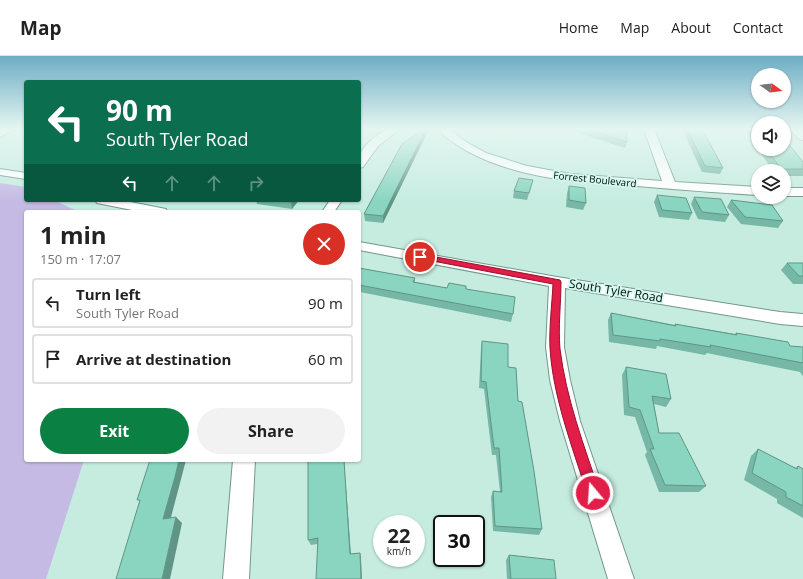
<!DOCTYPE html>
<meta charset="utf-8">
<style>
:root{--surface:#fff;--page:#f2f2f2;--text:#222;--muted:#767676;--line:#e0e0e0;--accent:#0b8043}
body{margin:0;font-family:"Open Sans",sans-serif;background:var(--page);color:var(--text);height:100vh;display:flex;flex-direction:column;font-size:15px;white-space:nowrap}
*{box-sizing:border-box;margin:0}
p{font-size:13px;color:var(--muted)}
.icon{flex:none;width:22px;height:22px;fill:none;stroke:currentColor;stroke-width:2;stroke-linecap:round;stroke-linejoin:round}
.map{position:relative;flex:1;overflow:hidden}
.sheet{position:absolute;left:24px;top:154px;width:337px;height:252px;display:flex;flex-direction:column;background:var(--surface);border-radius:4px;box-shadow:0 1px 3px #0004}
.sheet>*{flex:none}
.top-card{position:absolute;left:24px;top:24px;width:337px;height:122px;border-radius:4px;box-shadow:0 1px 3px #0004;background:#0b6e4f;color:#fff;overflow:hidden}
.needle{width:26px;rotate:105deg}
.fabs{position:absolute;left:751px;top:12px;display:grid;gap:8px}
.fabs a{display:grid;place-items:center;width:40px;height:40px;border-radius:50%;background:var(--surface);box-shadow:0 1px 3px #0004;font-size:20px}
.speed{position:absolute;left:373px;top:459px;display:flex;gap:8px;font-size:20px;font-weight:700;text-align:center}
.speed>*{display:grid;place-content:center;width:52px;height:52px;border-radius:50%;background:var(--surface);box-shadow:0 1px 3px #0004;line-height:1}
.speed small{font-size:10px;font-weight:400}
.speed .limit{border:2px solid #111;border-radius:6px;background:#fff;color:#111}
.pin{position:absolute;display:grid;place-items:center;width:34px;height:34px;color:#fff;margin:-17px;border:2px solid #fff;border-radius:50%;box-shadow:0 1px 4px #0007}
.me{position:absolute;width:44px;margin:-22px;rotate:342deg;stroke-linejoin:round;filter:drop-shadow(0 0 3px #0008)}
.turn{display:flex;align-items:center;gap:14px;height:84px;padding:0 16px;font-size:18px}
.turn .icon{width:52px;height:52px;stroke-width:2.5}
.turn b{display:block;font-size:28px;line-height:34px}
.lanes{display:flex;align-items:center;height:38px;padding:0 16px;background:#0003;justify-content:center;gap:20px;direction:ltr}
.lanes .off{opacity:.35}
.round{display:grid;place-items:center;flex:none;width:42px;height:42px;border-radius:21px;background:var(--page)}
.overview{display:flex;align-items:center;justify-content:space-between;height:68px;padding:0 16px}
h1{font-size:24px;font-weight:700;line-height:30px}
.action{display:flex;gap:8px;margin-top:auto;padding:8px 16px}
.action a{flex:1;height:46px;border-radius:24px;background:var(--accent);color:#fff;font-size:16px;font-weight:700;line-height:46px;text-align:center}
.action a+a{background:var(--page);color:var(--text)}
ul{padding:0;list-style:none}
li{display:flex;align-items:center;gap:12px;height:50px;margin:0 8px 6px;padding:0 8px;border:2px solid var(--line);border-radius:4px}
li div{flex:1}
li b{display:block;font-size:15px}
li em{font-style:normal}
header{display:flex;align-items:center;gap:24px;box-sizing:border-box;height:56px;padding:0 20px;background:var(--surface);border-bottom:1px solid var(--line)}
header strong{font-size:19px}
nav{display:flex;gap:22px;margin-inline-start:auto;font-size:14px}
.map>svg:first-child{display:block}
.green{fill:#c5bae4}
.lines{fill:none;stroke-linecap:round;stroke-linejoin:round}
.minor-casing{stroke:#73968c;stroke-width:2}
.minor{fill:#fff;fill-rule:evenodd}
.wall{fill:#76b7a5}
.shaded-wall{fill:#609586}
.building{fill:#89d5c0;stroke:#609586}
.route{fill:#e11d48;stroke:#92132f}
.labels{text-anchor:middle;stroke-width:3.5;stroke-linejoin:round;paint-order:stroke}
.far-street-label{font-size:10px;fill:#030e0b;stroke:#d3f9ee}
.street-label{font-size:12px;fill:#030e0b;stroke:#d3f9ee}
</style>
<header>
<strong>Map</strong>
<nav><a>Home</a><a>Map</a><a>About</a><a>Contact</a></nav>
</header>
<div class="map">
<svg width="803" height="523" viewBox="0 0 803 523">
<rect width="100%" height="100%" fill="#c6ece0"/>
<path class="green" d="M0 127 26 131V144H54L79 156H26V404H84L46 523H0Z"/>
<g class="lines">
<defs>
<path id="minor" d="M3 73H15L0 81V74Z
M388 73H400L378 90 363 111 359 112C359 108 358 103 360 99 364 88 377 78 388 73Z
M438 73H449L466 86 486 97 527 110 571 118 662 125 644 73H654L675 126 758 131V139C722 137 685 134 649 131 588 127 522 125 467 95 457 89 445 82 438 73Z
M790 73H800L803 75V84L799 83Z
M0 113 26 117V123L0 119Z
M784 132H803V140H784Z
M95 144H120L166 153 167 156H142L97 147Z
M330 144H342L334 156H322Z
M359 186 557 221 780 256 803 258V270L780 268 565 232 564 291 570 324 580 365 634 523H608L560 365 550 324 546 291 549 230 359 194Z
M233 404H255L249 523H223Z"/>
</defs>
<use href="#minor" class="minor-casing"/>
<use href="#minor" class="minor"/>
</g>
<path class="wall" d="M577 73H626L627 86 625 92 576 76Z
M682 73H702L723 112 720 118 702 116Z
M745 73H758V92Z
M428 75 383 167 365 165 364 158Z
M758 93H784L803 106V120H784V115H773Z
M569 130 586 147 583 154 566 151 567 137Z
M531 131 527 144 513 142 514 135Z
M657 139 692 157 689 164 659 161 654 146Z
M694 141 729 159 725 166 698 163 691 148Z
M256 144H299L292 153 257 148Z
M731 144 783 165 778 172 741 168 727 151Z
M787 207H803V228H793L781 214Z
M359 212 415 222V226L447 232 466 233 513 258 511 266 360 236 359 238Z
M611 257 675 269V268L735 278 736 277 790 290 803 291V320L802 319 800 316 707 297 705 299 657 290 656 293 609 286 608 264Z
M482 285 508 311 518 345 542 473 539 479 493 475 491 441 493 435 500 436 496 399H492L484 333 479 332 481 292Z
M626 311 671 343 666 351 654 348 659 377 706 430 699 436H659L645 399 647 396 635 361 624 359 622 319Z
M758 393 795 412 798 410 803 413V462L777 447V443L744 424 751 400Z
M308 404H344L351 498 360 497 361 502 317 488 311 489 308 484Z
M509 499 556 523H507L506 504Z"/>
<path class="shaded-wall" d="M426 73H428V75L383 167V160Z
M293 144H299L292 153 291 146Z
M359 229 360 236 359 238Z
M179 404H186L180 427 169 469 163 463Z
M344 404 351 504 350 498Z
M176 461 182 467 170 523H162Z
M360 497 361 502 362 523H361Z"/>
<path class="building" d="M423 73H426L383 160 364 158 402 88Z
M587 73H626L627 86Z
M687 73H702L723 112 705 110Z
M752 73H758V81Z
M784 82 803 106V113H781L767 93H784Z
M519 122 533 124 529 137 514 135Z
M569 130 585 132 586 147 569 144Z
M657 139 686 142 692 157 662 154Z
M694 141 721 143 729 159 702 156Z
M275 144H293L291 146Z
M731 144 772 149 783 165 745 161Z
M787 207H803V220H799Z
M359 212 415 222 413 226 447 232 449 227 466 230V233L515 241 513 258 359 229V230Z
M611 257 676 270 675 268 737 279 736 277 788 286 790 290 803 291V307L710 289 711 291 660 283V285L613 279Z
M482 285 508 288V311L516 312 518 345 522 346 534 415 542 473 495 470 493 435 502 436 499 392H494L486 326 481 325Z
M626 311 666 318 671 343 652 340 659 377H679L706 430 665 429 650 393H654L640 354 629 351Z
M758 393 797 413 798 410 803 413V450L786 441V436L752 417Z
M150 404H179L175 421 163 463 176 461 162 523H116L140 444H137Z
M308 404H344L350 498 360 497 361 523H316L318 482 308 484Z
M509 499 554 504 556 523H511Z"/>
<linearGradient id="sky" x2="0" y2="1"><stop stop-color="#6dadc4"/><stop offset="0.5" stop-color="#e5f6f1"/><stop offset="1" stop-color="#e5f6f1" stop-opacity="0"/></linearGradient>
<rect width="803" height="146" fill="url(#sky)"/>
<path class="route" d="M420 198 560 224 561 226C561 247 558 271 560 293 566 342 584 390 600 437L598 441 593 443 589 441 587 437C572 390 553 341 550 292 549 271 552 249 553 228L417 202V199Z"/>
<g class="labels">
<g class="far-street-label">
<text transform="translate(595 123) rotate(6)" y="4">Forrest Boulevard</text>
</g>
<g class="street-label">
<text transform="translate(616 235) rotate(9)" y="4">South Tyler Road</text>
</g>
</g>
</svg>
<div class="fabs">
<a><svg class="needle" viewBox="-14 -14 28 28"><path d="M0-13l5 13h-10z" fill="#e53935"/><path d="M0 13l5-13h-10z" fill="#767676"/></svg></a>
<a><svg class="icon" aria-label="sound" viewBox="0 0 24 24"><path d="M4 9h4l5-4v14l-5-4H4zM17 9q2 3 0 6"/></svg></a>
<a><svg class="icon" aria-label="layers" viewBox="0 0 24 24"><path d="M12 4l9 5-9 5-9-5zM3 14l9 5 9-5"/></svg></a>
</div>
<div class="speed"><div>22<small>km/h</small></div><div class="limit">30</div></div>
<div class="pin" style="left:420px;top:201px;background:#d93025"><svg class="icon" aria-label="arrive" viewBox="0 0 24 24"><path d="M6 21V4h12l-3 4 3 4H6"/></svg></div>
<svg class="me" style="left:593px;top:437px" viewBox="-20 -20 40 40"><circle r="17" fill="#e11d48" stroke="#fff" stroke-width="3"/><path d="M0-11L8 9 0 5-8 9z" fill="#fff"/></svg>
<div class="top-card">
<div class="turn"><svg class="icon" aria-label="left" viewBox="0 0 24 24"><path d="M17 20v-9H6M10 6l-5 5 5 5"/></svg><div><b>90 m</b>South Tyler Road</div></div>
<div class="lanes"><svg class="icon" aria-label="left" viewBox="0 0 24 24"><path d="M17 20v-9H6M10 6l-5 5 5 5"/></svg><svg class="icon off" aria-label="ahead" viewBox="0 0 24 24"><path d="M12 20V5M6 11l6-6 6 6"/></svg><svg class="icon off" aria-label="ahead" viewBox="0 0 24 24"><path d="M12 20V5M6 11l6-6 6 6"/></svg><svg class="icon off" aria-label="right" viewBox="0 0 24 24"><path d="M7 20v-9h11M14 6l5 5-5 5"/></svg></div>
</div>
<section class="sheet">
<div class="overview"><div><h1>1 min</h1><p>150 m · 17:07</p></div><a class="round" style="background:#d93025;color:#fff"><svg class="icon" aria-label="close" viewBox="0 0 24 24"><path d="M6 6l12 12M18 6L6 18"/></svg></a></div>
<ul>
<li><svg class="icon" aria-label="left" viewBox="0 0 24 24"><path d="M17 20v-9H6M10 6l-5 5 5 5"/></svg><div><b>Turn left</b><p>South Tyler Road</p></div><em>90 m</em></li>
<li><svg class="icon" aria-label="arrive" viewBox="0 0 24 24"><path d="M6 21V4h12l-3 4 3 4H6"/></svg><div><b>Arrive at destination</b></div><em>60 m</em></li>
</ul>
<div class="action"><a>Exit</a><a>Share</a></div>
</section>
</div>
